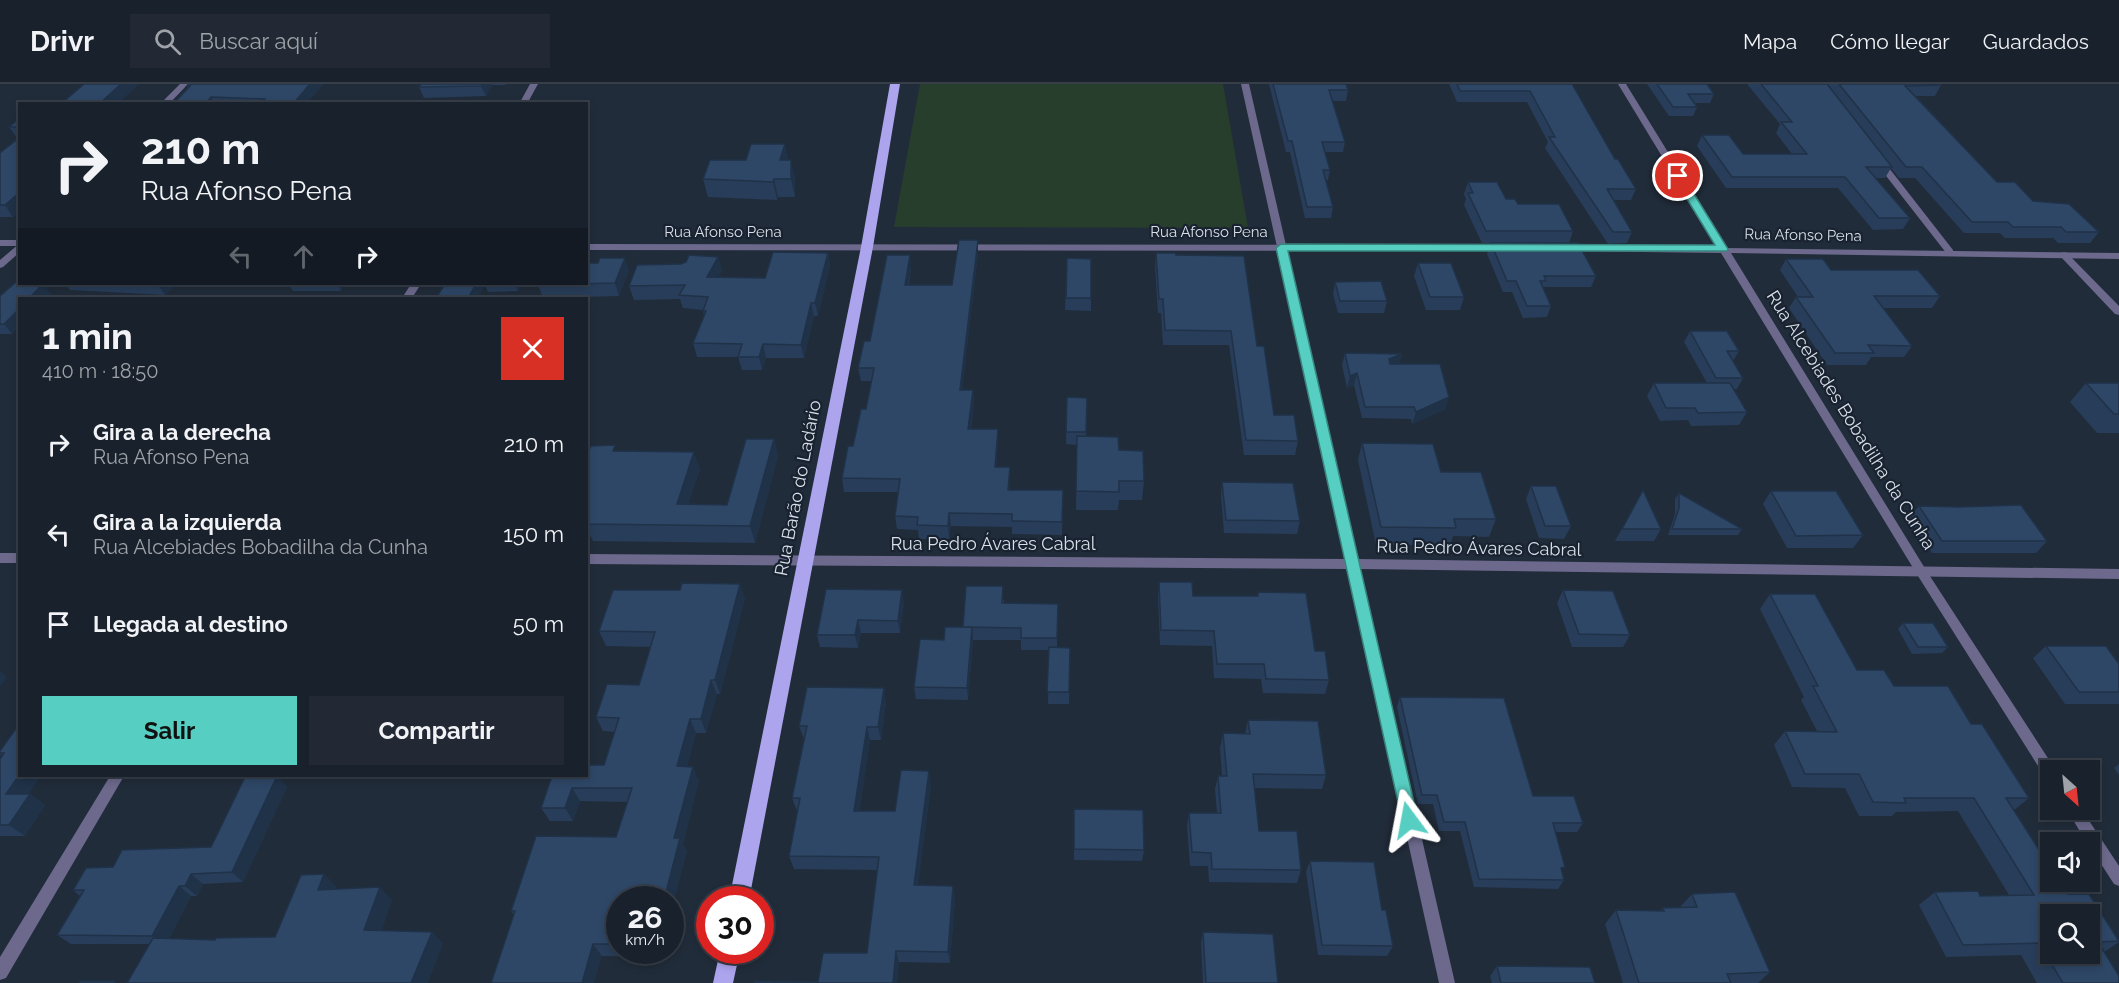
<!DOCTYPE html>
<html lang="es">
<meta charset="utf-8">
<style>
:root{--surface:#19212c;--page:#222934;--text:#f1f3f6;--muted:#9fa3a9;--line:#373e48;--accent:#57cec2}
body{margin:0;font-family:Raleway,sans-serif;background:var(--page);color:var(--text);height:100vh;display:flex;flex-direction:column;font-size:22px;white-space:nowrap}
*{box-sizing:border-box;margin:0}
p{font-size:20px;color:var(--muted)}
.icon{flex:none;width:33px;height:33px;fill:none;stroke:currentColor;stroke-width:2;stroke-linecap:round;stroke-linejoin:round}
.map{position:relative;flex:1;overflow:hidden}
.details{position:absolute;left:18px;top:213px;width:570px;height:480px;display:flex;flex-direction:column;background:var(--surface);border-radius:0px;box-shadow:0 3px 9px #0003,0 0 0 2px var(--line)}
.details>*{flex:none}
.hud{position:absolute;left:18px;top:18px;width:570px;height:183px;border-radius:0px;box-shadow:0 3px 9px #0003,0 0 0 2px var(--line);background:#19212c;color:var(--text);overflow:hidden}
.needle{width:39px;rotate:153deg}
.tools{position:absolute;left:2040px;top:676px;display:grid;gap:12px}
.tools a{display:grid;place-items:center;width:60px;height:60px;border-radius:0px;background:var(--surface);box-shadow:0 3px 9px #0003,0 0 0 2px var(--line);font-size:30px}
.speed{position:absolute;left:606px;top:802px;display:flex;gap:12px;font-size:30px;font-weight:700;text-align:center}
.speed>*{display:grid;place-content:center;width:78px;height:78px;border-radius:50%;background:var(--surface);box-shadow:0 3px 9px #0003,0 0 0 2px var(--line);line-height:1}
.speed small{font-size:15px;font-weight:400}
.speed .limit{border:9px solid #d22;background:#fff;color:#111}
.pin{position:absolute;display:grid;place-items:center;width:51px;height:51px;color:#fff;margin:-26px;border:3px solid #fff;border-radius:50%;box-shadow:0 2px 6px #0007}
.me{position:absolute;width:66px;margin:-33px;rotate:347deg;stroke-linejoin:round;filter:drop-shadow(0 0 4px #0008)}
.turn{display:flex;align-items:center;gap:21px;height:126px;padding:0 24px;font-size:27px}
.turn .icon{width:78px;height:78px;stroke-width:2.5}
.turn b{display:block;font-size:42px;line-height:51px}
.lanes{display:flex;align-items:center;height:57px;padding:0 24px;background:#0003;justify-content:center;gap:30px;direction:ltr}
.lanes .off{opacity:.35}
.round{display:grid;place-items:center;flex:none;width:63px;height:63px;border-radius:0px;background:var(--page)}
.head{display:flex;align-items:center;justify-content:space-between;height:102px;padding:0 24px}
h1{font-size:36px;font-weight:700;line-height:45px}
.primary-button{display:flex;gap:12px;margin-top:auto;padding:12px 24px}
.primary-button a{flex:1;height:69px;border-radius:0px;background:var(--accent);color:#111;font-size:24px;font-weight:700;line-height:69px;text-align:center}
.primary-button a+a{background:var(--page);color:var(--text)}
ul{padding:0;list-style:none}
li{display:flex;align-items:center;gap:18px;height:90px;padding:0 24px}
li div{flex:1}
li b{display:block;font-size:22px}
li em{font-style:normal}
header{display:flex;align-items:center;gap:36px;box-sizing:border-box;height:84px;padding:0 30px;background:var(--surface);border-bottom:2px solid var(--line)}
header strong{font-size:28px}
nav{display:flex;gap:33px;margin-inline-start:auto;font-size:21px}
.search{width:420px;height:54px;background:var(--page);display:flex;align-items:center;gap:15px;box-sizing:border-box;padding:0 21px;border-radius:0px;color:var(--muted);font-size:22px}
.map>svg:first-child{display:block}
.green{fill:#283e2c}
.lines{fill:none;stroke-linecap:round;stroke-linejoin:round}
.minor{fill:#6c698c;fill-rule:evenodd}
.tertiary{fill:#6c698c;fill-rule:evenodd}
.primary{fill:#aca5ee;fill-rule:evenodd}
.wall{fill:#283d59}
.shaded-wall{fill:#203248}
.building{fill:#2e4767;stroke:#203248;stroke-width:1.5;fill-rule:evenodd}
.route{fill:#57cec2;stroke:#39867e;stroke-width:1.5}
.labels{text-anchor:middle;stroke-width:4.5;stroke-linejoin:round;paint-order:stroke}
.far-street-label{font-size:15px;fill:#d8dfe8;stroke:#182230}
.street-label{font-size:18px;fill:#d8dfe8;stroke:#182230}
</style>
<header>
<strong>Drivr</strong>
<div class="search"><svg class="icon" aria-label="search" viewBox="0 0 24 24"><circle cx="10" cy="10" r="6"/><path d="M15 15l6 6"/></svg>Buscar aquí</div>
<nav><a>Mapa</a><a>Cómo llegar</a><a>Guardados</a></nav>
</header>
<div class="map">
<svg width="2119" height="899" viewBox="0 0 2119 899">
<rect width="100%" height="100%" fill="#212c3a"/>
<path class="green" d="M920 0H1223L1248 144 894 143Z"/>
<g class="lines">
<path class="minor" d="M180 0H188L169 20H160Z
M530 0H538L527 20H519Z
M1241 0H1249L1358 475 2119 485V495L1360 485 1455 899H1439L1348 485 586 480V470L1346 475Z
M1879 74 1882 75 1953 166V170H1947L1876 79 1875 77Z
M20 159V168L3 183 0 184V176Z
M2064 168 2067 169 2119 222V231L2115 230 2061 173V169Z
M411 200H421L412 214H402Z
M0 469H20V479H0Z
M110 692H124L6 894 0 896V873Z"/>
<path class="tertiary" d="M1618 0H1626L1727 164 2119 169V175L1731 169 1926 486 2055 685 2056 687H2050V695L2045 693 1918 492 1721 169 1565 167 1560 164 1565 161 1717 163Z
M0 156H20V162H0Z
M586 160 1503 161 1508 164 1503 167 586 166Z
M2067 726H2082L2119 782V802L2114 800 2090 763V759H2087Z"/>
<path class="primary" d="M890 0H900L873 163 749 816H729L861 163Z
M720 867H740L733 899H713Z"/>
</g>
<path class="wall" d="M189 0H323L306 20H177L176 17 188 4 187 2Z
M421 0H506L505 1H492L486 12 424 14 419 3Z
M1269 0H1346L1348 6 1346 17H1333L1345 58 1343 68H1325L1330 86 1328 96H1326L1333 123 1331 134H1305L1290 68H1286Z
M1449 0H1572L1615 75 1636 105 1631 116H1614L1632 148 1627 159 1608 160 1545 64 1548 58 1527 18H1457Z
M1647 0H1707L1714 10 1710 19H1695L1697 23 1693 32H1669Z
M1747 0H1940L1941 1 1935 12H1916L1997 98 2033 117 2099 148 2090 159H2058L2053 154H2005L2000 149H1964L1915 94H1899L1891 84 1885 94H1876L1910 134 1903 145 1873 146 1838 104H1726L1697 62 1702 51 1743 70H1792L1776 49 1780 40Z
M9 43H20V127L13 133H0V69L17 54Z
M789 76 795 94V113H778L777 116 708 113 703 95Z
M1468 98 1573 147 1569 159 1596 192 1591 203H1543L1551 222 1547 233 1523 234 1512 208H1503L1487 170 1490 159H1482L1464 121 1466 115 1464 110Z
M828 169 830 182 818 232H814L804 274H766L762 286H742L738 273H697L693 259 704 231 703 226 683 224 680 215 634 216 629 202 681 180 718 173 722 186 718 193 765 194Z
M978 169 962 306H973L974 319 971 345 998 359 996 383 1010 397V406H1063L1062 451 1012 450V443L951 442 949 455H919L918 446 897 445 895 432 898 408H844L842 394 866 325 872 297H861L858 284 870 257 911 184 909 201H952Z
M1156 169 1176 171 1257 262 1274 331 1298 357 1295 371H1244L1229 261H1163L1161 229H1158L1155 183Z
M1067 174 1091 175V227L1065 226Z
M1786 175 1831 186 1940 212 1932 224H1883L1912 262 1904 273H1871L1866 281H1827L1789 224 1796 213H1798L1780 186Z
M1418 179 1464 213 1460 226H1426L1414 192Z
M629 186 619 212 543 214 538 201Z
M1335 198 1387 217 1384 229H1338L1333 210Z
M65 200H176L165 211 70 206Z
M288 200H345L341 207H293Z
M445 200H522L518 207 488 208 485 201Z
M51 210 46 214H20L12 250H0V212Z
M1690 247 1739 267 1733 277 1743 294 1737 305H1733L1747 328 1739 341 1691 342 1688 336 1660 337 1647 312 1654 299H1707L1684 258Z
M1345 269 1402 270 1399 280 1446 325 1412 340 1411 335 1362 334 1354 301 1347 304 1342 281Z
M2086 299H2119V349H2097L2070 318Z
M1067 313 1087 314 1086 352 1119 366 1144 397 1142 416H1119L1118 426H1076L1077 361 1066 360Z
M774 355 778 372 755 459 593 457 589 449H586V372L617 367 700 385 688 421H727Z
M1362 359 1441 388 1496 435 1489 453 1453 452 1450 461H1376L1358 376Z
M1222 398 1300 437 1297 450 1224 449 1221 411Z
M1531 402 1571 442 1564 455 1539 454 1526 415Z
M1643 406 1661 445 1654 457H1615Z
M1771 407 1863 451 1853 464H1787L1763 420Z
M1679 409 1742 445 1738 451H1668L1675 430V415Z
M1919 422 2047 457 2036 469H1932L1909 434Z
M1159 498 1193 512H1257L1258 508 1315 567 1329 596 1325 610 1263 609 1261 595 1214 594 1212 562 1160 561 1158 513Z
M1563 506 1630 551 1623 563H1572L1557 519Z
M1770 510 1857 586 1894 602 1971 640 2029 714 2014 726 2068 810 2119 858 2104 868 2119 899H2037L2021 871 1946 873 1919 821 1935 808 1980 812 2009 811 1958 727 1896 728 1892 732H1859L1845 704 1792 703 1774 661 1785 647H1817L1801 616 1804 613 1760 525Z
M745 514 720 610H717L706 649H696L687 683 699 696 683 760 687 767 670 830V816H620V867H661L660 873 602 872 514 831 511 827 616 753 628 718 580 717 573 737H550L541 724 604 681 615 648 603 647 596 633 639 601 651 563 606 562 599 547Z
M1004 515V519L1058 520 1057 563 1070 564 1069 620H1048L1049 566H1021V556H973L968 616 916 615 914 603 963 543Z
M904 518 900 549H861L858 564 820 563 817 551Z
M1903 539 1948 563 1942 569 1912 570 1898 545Z
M2046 562 2119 580V620H2065L2033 574Z
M1400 613 1533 712 1583 739 1577 748H1555L1564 796 1558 805 1474 803 1460 747H1439L1433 720H1418L1397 623Z
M886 618 881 656H870L859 727H895L931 700 918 801 953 802 955 814 950 879 899 878 897 899H754L818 898 867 869 878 786 794 785 789 772 798 727H797L792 714 804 655 799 642Z
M1248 636 1326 691 1322 705 1255 704 1259 747 1301 786 1297 799 1209 798 1208 782H1190L1187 742 1189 729H1217L1215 705 1218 692H1222L1220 664 1223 649 1245 650Z
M20 639 29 710H30L45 721 25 752H0V675L2 672 0 670V667Z
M2119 680V691L2114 684Z
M277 692 287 703 243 798 203 800 197 812H191L169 855 215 856 275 853 337 803 336 805 392 816 381 847 432 848 443 860H71L57 851 80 812 73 806 113 783 211 763Z
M1074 725 1144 766 1142 777 1074 776Z
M1310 777 1382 826 1393 862 1387 872 1318 871 1306 788Z
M1692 810 1770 888 1758 899H1623L1605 840 1616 826 1660 827 1662 824 1680 823Z
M1203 848 1278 899H1203L1201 858Z
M1497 882 1595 899H1492L1490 892Z"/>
<path class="shaded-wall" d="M121 0H139L118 20H99Z
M310 0H323L306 20H293Z
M482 0H492V1L486 12 481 2Z
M211 13 214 20H209L208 17Z
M785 60 789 78 780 76Z
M791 76 795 94V113L791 95Z
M774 95 778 113 777 116 773 98Z
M20 108V127L13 133 5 121Z
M978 156V169L961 319 960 306Z
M828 169 830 182 818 232 815 219Z
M910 171 911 184 906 214 905 201Z
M718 173 722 186 711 206 707 193Z
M625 174 629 186 619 212 615 199Z
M43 200 51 210 46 214H29Z
M161 200H176L165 211 159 202Z
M337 200H345L341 207Z
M476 200H484L485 201 478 214H468Z
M515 200H522L518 207Z
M811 219 814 232 804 274 801 261Z
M20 224V242L12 250 4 240Z
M763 260 766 274 762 286 759 273Z
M1402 270 1399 281 1386 287 1389 275Z
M1357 289 1354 301 1347 304 1350 292Z
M973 306 974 319 969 358 968 345Z
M1449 313 1446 325 1412 340 1416 328Z
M998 345V359L995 397V383Z
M774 355 778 372 755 459 750 442Z
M694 368 700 385 683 437 677 420Z
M1010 383V397L1009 419 1008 406Z
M949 429 951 442 949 455 948 442Z
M740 500 745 514 720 610 715 596Z
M902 506 904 518 900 549 898 537Z
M858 536 861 549 858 564 855 551Z
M972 543 973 556 968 616 967 604Z
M0 587 7 593 0 603Z
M711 596 717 610 706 649 701 635Z
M884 604 886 618 881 656 878 643Z
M690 635 696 649 684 696 677 682Z
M867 643 870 656 858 740 854 727Z
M693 683 699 696 683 760 687 767 670 830V816H664L674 754Z
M929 687 931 700 917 813 914 801Z
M20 690V692H41L21 721 6 710Z
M277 692 287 703 243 798 232 788Z
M572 704 580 717 573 737 565 724Z
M30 710 45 721 25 752 9 741Z
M191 790 203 800 197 812 185 802Z
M324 790 337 803 331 818 318 806Z
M179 802 191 812 166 861 152 852Z
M953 802 955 814 950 879 948 868Z
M380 803 392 816 377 858 364 846Z
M432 848 443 860 428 899H411Z
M593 860 602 872 594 899H582Z
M656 867H661L660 873Z
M896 867 899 878 897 899H893Z"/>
<path class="building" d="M84 0H121L99 20H61Z
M189 0H310L293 20H261L265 15 211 13 208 17H176L190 2H187Z
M421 0H482L481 2 419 3Z
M1273 0H1346L1348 6H1329L1345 58H1322L1330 86H1323L1333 123H1307L1292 57H1288Z
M1457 0H1572L1615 75H1618L1636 105H1607L1632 148H1613L1549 53H1555L1530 7H1460Z
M1657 0H1707L1714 10H1688L1697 23H1673Z
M1761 0H1827L1892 83H1866L1910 134H1879L1845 93H1732L1702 51H1729L1743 70H1807L1781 38H1792Z
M1839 0H1940L1941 1 1905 2 1997 98H2015L2033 117 2069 120 2099 148H2066L2061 143H2013L2008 138H1972L1922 83H1906Z
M20 34V43H9Z
M20 53V108L5 121H0V69Z
M751 60H785L780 76H791V95H774L773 98 703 95 710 76H746Z
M1468 98H1497L1506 115H1515L1518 120H1559L1573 147H1486L1468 109H1473Z
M959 156H978L960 306H973L968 345H998L995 383H1010L1008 406H1063L1062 438 1012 437V430L949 429 948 442 917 441 918 433 895 432 900 395 842 394 848 362H853L861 325H866L874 284H858L864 257H870L887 171H910L905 201H952Z
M1491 159H1578L1596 192H1544L1546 197H1540L1551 222H1527L1516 197H1507Z
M773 168 828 169 815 219H811L801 261 763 260 759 273H738L742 260 693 259 706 227H703L708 213 679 211 685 201 629 202 637 181 681 180 686 178 689 171 718 173 707 193 765 194Z
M1156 169H1175L1176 171 1244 172 1257 262H1264L1274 331H1294L1298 357 1246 356 1231 247 1165 246 1163 215H1159Z
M600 174H625L615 199 538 201 539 200H586V179H598Z
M1067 174 1091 175V214H1066Z
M1786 175H1823L1831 186H1918L1940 212H1874L1912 262 1868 261 1874 269H1835L1796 213H1813Z
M1418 179H1451L1464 213H1430Z
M1381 197 1387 217H1340L1335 198Z
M16 198H20V200H43L29 214H20V224L4 240H0V212Z
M114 200H161L159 202Z
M445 200H476L468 214H436Z
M1690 247H1727L1739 267H1727L1743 294H1716Z
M1345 269 1402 270 1389 275 1390 280H1440L1449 313 1416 328 1414 323H1365L1357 289 1350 292Z
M1654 299H1730L1747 328 1698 329 1695 324H1666Z
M2086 299H2119V330H2114Z
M1067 313 1087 314 1086 348H1066Z
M1077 352 1118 353 1119 366 1143 367 1144 397H1119V408L1076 407Z
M746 355H774L750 442 586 440 589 432H586V372L591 362 615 361 613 367 694 368 677 420 727 421Z
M1362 359 1433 360 1441 388H1481L1496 435H1454L1456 444 1381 443Z
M1222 398 1293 399 1300 437 1226 436Z
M1531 402H1556L1571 442H1545Z
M1643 406 1661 445H1622Z
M1771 407H1836L1863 451 1796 452Z
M1679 409 1742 445H1672L1679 424Z
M2021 421 2047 457H1942L1919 422 1959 423Z
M1159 498H1192L1193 512H1258V508L1306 509 1315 567H1325L1329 596 1266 595 1264 580H1217L1214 547 1161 546Z
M682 499 740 500 715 596H711L701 635H690L677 682 693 683 674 754H680L664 816H620V860H593L582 899H491L515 827H511L536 752 616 753 632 704H572L565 724H541L552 692H586V681H604L619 634 596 633 607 600 639 601 655 548 599 547 613 506H680Z
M966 502H1003L1002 519 1058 520 1057 554H1021V544L963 543Z
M826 505 902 506 898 537 858 536 855 551H817Z
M1563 506 1613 507 1630 551 1579 550Z
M1770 510H1815L1857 586H1884L1894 602H1948L1971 640H1982L2029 714H2006L2050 783V798H2061L2068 810H2089L2119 857 2098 858 2119 892V899H2063L2039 859 1963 861 1935 808 1978 807 1980 812 2034 811 1974 714H1904L1906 719 1873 718 1859 690H1805L1785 647 1837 648 1813 602H1818ZM2050 831H2090V870H2050Z
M1903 539H1933L1948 563H1918Z
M945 543H972L967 604 914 603 920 555 944 556Z
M2046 562H2106L2119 580V608H2079Z
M1049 563 1070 564 1069 608H1047Z
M807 603 884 604 878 643H867L854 727H895L901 686 929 687 914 801 953 802 948 868 896 867 893 899H754V897L818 898 823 869H867L879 773 789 772 800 714H792L807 642H799Z
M1400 613 1504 614 1533 712H1574L1583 739H1553L1565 783 1561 784 1564 796 1479 795 1465 738H1444L1437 711H1422Z
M1248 636 1318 637 1326 691 1253 690 1259 747H1297L1301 786 1212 785 1211 769 1192 768 1189 729H1221L1218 692H1227L1223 649 1250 650Z
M20 639V690L6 710H30L9 741H0V675L4 669H0V667Z
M277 692 232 788 191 790 185 802H179L152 852 57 851 84 806H73L86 784 113 783 122 766 211 763 245 693Z
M1074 725 1143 726 1144 766 1074 765Z
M1310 777 1374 778 1382 826H1386L1393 862 1322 861Z
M324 790 318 806 380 803 364 846 432 848 411 899H127L153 854 215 856 216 854 275 853 301 791Z
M1735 808 1770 888 1727 890 1731 899H1639L1616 826 1664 827 1662 824 1697 823 1692 810Z
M1203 848 1273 850 1278 899H1206Z
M1497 882 1590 883 1595 899H1501Z
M80 897H115L114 899H79Z"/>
<path class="route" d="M1674 89 1683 92 1728 165 1727 167H1288L1418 736 1415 741 1409 743 1403 741 1276 164 1281 160 1715 161 1673 92Z"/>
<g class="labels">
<g class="far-street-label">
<text x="723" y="153">Rua Afonso Pena</text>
<text x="1209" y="153">Rua Afonso Pena</text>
<text transform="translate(1803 151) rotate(1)" y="5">Rua Afonso Pena</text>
</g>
<g class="street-label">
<text transform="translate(1851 336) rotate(58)" y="6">Rua Alcebiades Bobadilha da Cunha</text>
<text transform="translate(798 404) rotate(-79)" y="6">Rua Barão do Ladário</text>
<text x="993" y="466">Rua Pedro Ávares Cabral</text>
<text transform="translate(1479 464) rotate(1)" y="6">Rua Pedro Ávares Cabral</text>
</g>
</g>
</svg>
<div class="tools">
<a><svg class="needle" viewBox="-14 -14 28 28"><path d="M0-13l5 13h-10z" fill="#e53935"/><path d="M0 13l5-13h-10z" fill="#9fa3a9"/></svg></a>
<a><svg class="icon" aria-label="sound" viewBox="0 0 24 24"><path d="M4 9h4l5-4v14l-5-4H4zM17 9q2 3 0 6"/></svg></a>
<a><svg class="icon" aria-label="search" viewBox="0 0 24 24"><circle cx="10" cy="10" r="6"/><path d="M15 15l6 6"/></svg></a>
</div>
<div class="speed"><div>26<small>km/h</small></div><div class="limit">30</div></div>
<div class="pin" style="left:1678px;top:92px;background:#d93025"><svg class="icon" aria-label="arrive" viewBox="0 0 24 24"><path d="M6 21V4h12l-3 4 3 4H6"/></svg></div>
<svg class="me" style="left:1409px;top:736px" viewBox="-20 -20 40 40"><path d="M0-17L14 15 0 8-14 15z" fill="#57cec2" stroke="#fff" stroke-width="4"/></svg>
<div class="hud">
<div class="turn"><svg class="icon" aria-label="right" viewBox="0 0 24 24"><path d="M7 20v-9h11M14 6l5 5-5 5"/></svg><div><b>210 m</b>Rua Afonso Pena</div></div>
<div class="lanes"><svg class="icon off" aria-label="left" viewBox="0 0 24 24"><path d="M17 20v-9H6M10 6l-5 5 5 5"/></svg><svg class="icon off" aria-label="ahead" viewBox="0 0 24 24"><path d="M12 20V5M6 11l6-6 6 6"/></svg><svg class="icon" aria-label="right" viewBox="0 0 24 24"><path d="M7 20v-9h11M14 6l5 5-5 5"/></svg></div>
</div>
<section class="details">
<div class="head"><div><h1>1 min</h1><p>410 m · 18:50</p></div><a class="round" style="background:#d93025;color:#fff"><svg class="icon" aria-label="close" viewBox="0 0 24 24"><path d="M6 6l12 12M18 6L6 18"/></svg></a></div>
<ul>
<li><svg class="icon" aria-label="right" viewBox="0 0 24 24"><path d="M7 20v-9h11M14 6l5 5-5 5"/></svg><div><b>Gira a la derecha</b><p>Rua Afonso Pena</p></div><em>210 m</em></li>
<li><svg class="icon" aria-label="left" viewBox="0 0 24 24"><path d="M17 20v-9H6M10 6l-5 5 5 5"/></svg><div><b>Gira a la izquierda</b><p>Rua Alcebiades Bobadilha da Cunha</p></div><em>150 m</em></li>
<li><svg class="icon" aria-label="arrive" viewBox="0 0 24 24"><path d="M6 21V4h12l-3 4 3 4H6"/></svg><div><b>Llegada al destino</b></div><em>50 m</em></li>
</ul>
<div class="primary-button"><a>Salir</a><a>Compartir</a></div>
</section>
</div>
